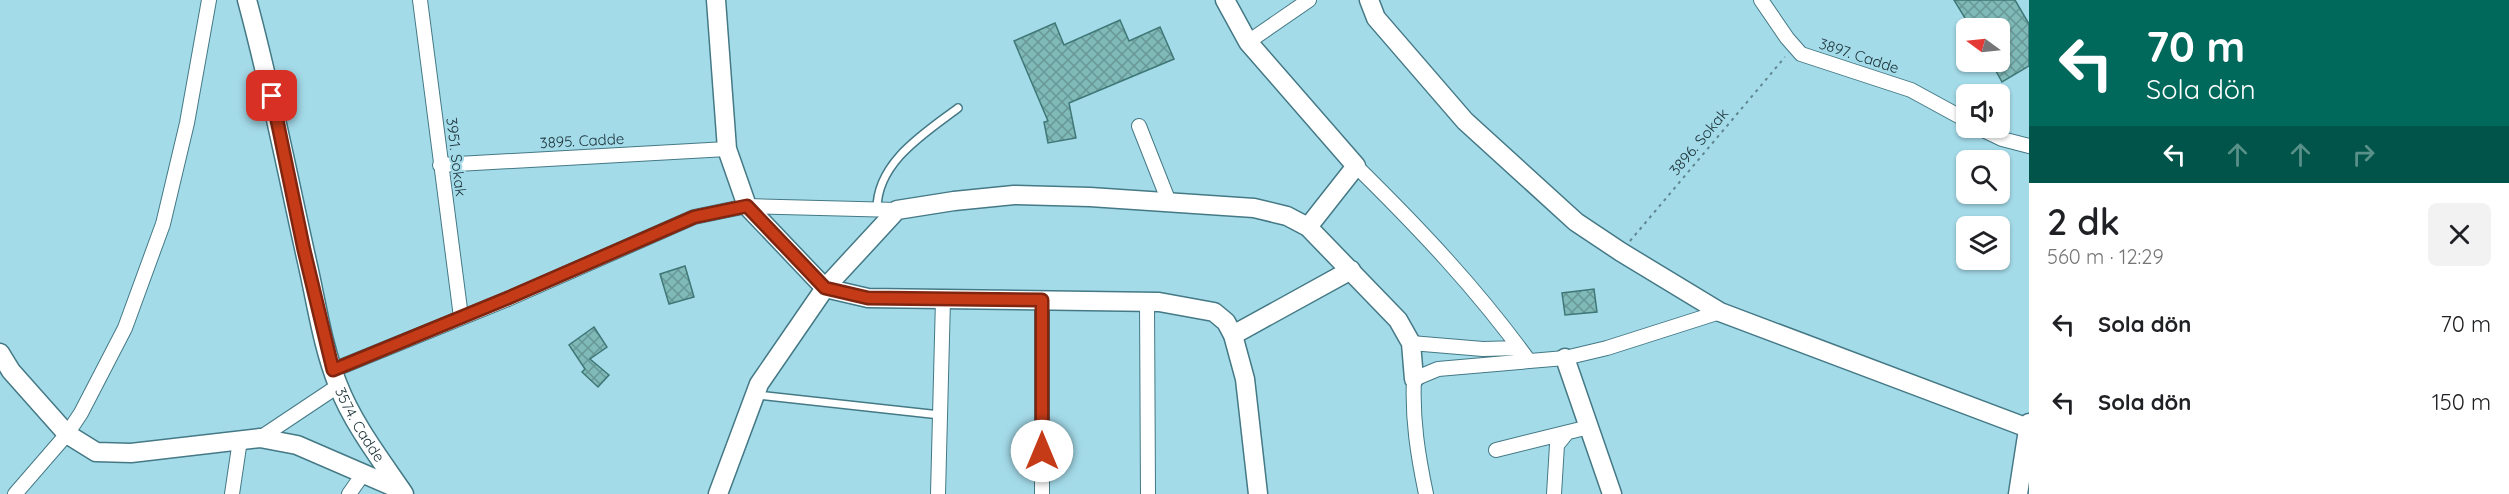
<!DOCTYPE html>
<html lang="tr">
<meta charset="utf-8">
<style>
:root{--surface:#fff;--page:#f2f2f2;--text:#202124;--muted:#757577}
body{margin:0;font-family:Quicksand,sans-serif;background:var(--page);color:var(--text);height:100vh;display:flex;flex-direction:column;font-size:22px;white-space:nowrap}
*{box-sizing:border-box;margin:0}
p{font-size:20px;color:var(--muted)}
.icon{flex:none;width:33px;height:33px;fill:none;stroke:currentColor;stroke-width:2;stroke-linecap:round;stroke-linejoin:round}
.map{position:relative;flex:1;overflow:hidden}
.panel{display:flex;flex-direction:column;background:var(--surface);width:480px}
.panel>*{flex:none}
.hud{background:#00695c;color:#fff;overflow:hidden}
.needle{width:39px;rotate:285deg}
.tools{position:absolute;left:1956px;top:18px;display:grid;gap:12px}
.tools a{display:grid;place-items:center;width:54px;height:54px;border-radius:9px;background:var(--surface);box-shadow:0 2px 4px #0004;font-size:30px}
.pin{position:absolute;display:grid;place-items:center;width:51px;height:51px;color:#fff;margin:-26px;border-radius:12px;box-shadow:0 3px 9px #0006}
.me{position:absolute;width:66px;margin:-33px;rotate:0deg;stroke-linejoin:round;filter:drop-shadow(0 0 4px #0008)}
.turn{display:flex;align-items:center;gap:21px;height:126px;padding:0 18px;font-size:27px}
.turn .icon{width:78px;height:78px;stroke-width:2.5}
.turn b{display:block;font-size:42px;line-height:51px}
.lanes{display:flex;align-items:center;height:57px;padding:0 18px;background:#0003;justify-content:center;gap:30px;direction:ltr}
.lanes .off{opacity:.35}
.round{display:grid;place-items:center;flex:none;width:63px;height:63px;border-radius:9px;background:var(--page)}
.overview{display:flex;align-items:center;justify-content:space-between;height:102px;padding:0 18px}
h1{font-size:36px;font-weight:600;line-height:45px}
ul{padding:0;list-style:none}
li{display:flex;align-items:center;gap:18px;height:78px;padding:0 18px}
li div{flex:1}
li b{display:block;font-size:22px}
li em{font-style:normal}
main{display:flex;flex:1;min-height:0}
.map>svg:first-child{display:block}
.building{fill:url(#building-cross-hatch);stroke:#3f7877;stroke-width:1.5}
.lines{fill:none;stroke-linecap:round;stroke-linejoin:round}
.service-casing{stroke:#447985;stroke-width:10}
.minor-casing{stroke:#447985;stroke-width:16}
.tertiary-casing{stroke:#447985;stroke-width:21}
.path{stroke:#608690;stroke-width:2;stroke-dasharray:3 4.5;stroke-linecap:butt}
.service{stroke:#fff;stroke-width:7}
.minor{stroke:#fff;stroke-width:14}
.tertiary{stroke:#fff;stroke-width:18}
.route-casing{stroke:#802610;stroke-width:15}
.route{stroke:#c53b18;stroke-width:10}
.labels{text-anchor:middle;stroke-width:4.5;stroke-linejoin:round;paint-order:stroke}
.street-label{font-size:15px;fill:#192f34;stroke:#a4dbe9}
</style>
<main>
<div class="map">
<svg width="2029" height="494" viewBox="0 0 2029 494">
<defs>
<pattern id="building-cross-hatch" width="8" height="8" patternUnits="userSpaceOnUse" patternTransform="scale(1.5)"><rect width="8" height="8" fill="#7fb9b8"/><path d="M0 0l8 8M0 8l8-8" fill="none" stroke="#679796"/></pattern>
</defs>
<rect width="100%" height="100%" fill="#a4dbe9"/>
<path class="building" d="M1954 0H2015L2029 24V66L2002 82 1991 62H2000V28H1971Z
M1120 20 1129 41 1160 27 1174 59 1069 103 1076 138 1048 143 1044 122 1048 121 1014 41 1055 23 1064 45Z
M685 266 694 297 669 304 660 274Z
M1594 289 1597 312 1565 315 1562 293Z
M594 327 607 347 590 359 609 375 598 387 582 372 585 369 569 345Z"/>
<g class="lines">
<defs>
<path id="service" d="M877 209C877 162 925 133 958 108
M758 395 940 415"/>
<path id="minor" d="M420 0 461 317
M1761 0 1787 38 1801 54 1911 90 1966 120
M1248 42 1309 0
M1139 126 1169 202
M1979 128 2002 139 2029 146
M440 165 727 149
M1356 166C1419 228 1477 289 1529 361
M1147 302 1148 494
M1411 343 1483 349 1519 348
M333 370 508 299 694 217 747 206 897 210
M260 438 338 386
M1496 450 1589 427
M15 494 67 434 81 413 125 328 163 224 187 123 209 0
M232 494 240 440
M349 494 363 474
M938 494 943 299
M1042 494V300
M1426 494C1418 456 1412 419 1414 379L1438 369 1565 358 1607 348 1720 312
M1554 494 1557 445 1566 434"/>
<g id="tertiary">
<path id="s1" d="M247 0C271 88 288 177 308 266 317 306 323 348 338 385 353 424 381 460 404 494"/>
<path d="M716 0 727 149 747 206 825 288 868 298 1159 302 1214 312 1226 322 1233 335 1245 379 1258 494"/>
<path d="M1225 0 1248 42 1356 166 1308 227"/>
<path d="M1369 0 1376 18 1465 121 1576 222 1621 252 1720 312 2028 428"/>
<path d="M1233 335 1351 270"/>
<path d="M0 353 11 371 67 434 96 452 131 453 260 438 297 445 401 490"/>
<path d="M1565 358 1612 494"/>
<path d="M718 494 759 384 825 288 897 210 954 201 1014 195 1090 197 1254 208 1287 216 1308 227 1398 320 1411 343 1414 379"/>
<path d="M2018 494 2029 423"/>
</g>
</defs>
<use href="#service" class="service-casing"/>
<use href="#minor" class="minor-casing"/>
<use href="#tertiary" class="tertiary-casing"/>
<path class="path" d="M1630 241 1785 57"/>
<use href="#service" class="service"/>
<use href="#minor" class="minor"/>
<use href="#tertiary" class="tertiary"/>
</g>
<g class="lines">
<defs>
<path id="route" d="M272 96 304 250 333 370 508 298 694 217 747 206 825 288 868 298 1042 300V451"/>
</defs>
<use href="#route" class="route-casing"/>
<use href="#route" class="route"/>
</g>
<g class="labels">
<g class="street-label">
<text transform="translate(1859 56) rotate(18)" y="5">3897. Cadde</text>
<text transform="translate(582 141) rotate(-3)" y="5">3895. Cadde</text>
<text transform="translate(1699 142) rotate(-50)" y="5">3896. Sokak</text>
<text transform="translate(456 157) rotate(83)" y="5">3951. Sokak</text>
<text dy="5" stroke="none"><textPath href="#s1" startOffset="441">3574. Cadde</textPath></text>
</g>
</g>
</svg>
<div class="tools">
<a><svg class="needle" viewBox="-14 -14 28 28"><path d="M0-13l5 13h-10z" fill="#e53935"/><path d="M0 13l5-13h-10z" fill="#757577"/></svg></a>
<a><svg class="icon" aria-label="sound" viewBox="0 0 24 24"><path d="M4 9h4l5-4v14l-5-4H4zM17 9q2 3 0 6"/></svg></a>
<a><svg class="icon" aria-label="search" viewBox="0 0 24 24"><circle cx="10" cy="10" r="6"/><path d="M15 15l6 6"/></svg></a>
<a><svg class="icon" aria-label="layers" viewBox="0 0 24 24"><path d="M12 4l9 5-9 5-9-5zM3 14l9 5 9-5"/></svg></a>
</div>
<div class="pin" style="left:272px;top:96px;background:#d93025"><svg class="icon" aria-label="arrive" viewBox="0 0 24 24"><path d="M6 21V4h12l-3 4 3 4H6"/></svg></div>
<svg class="me" style="left:1042px;top:451px" viewBox="-20 -20 40 40"><circle r="19" fill="#fff"/><path d="M0-13L10 11 0 6-10 11z" fill="#c53b18"/></svg>
</div>
<section class="panel">
<div class="hud">
<div class="turn"><svg class="icon" aria-label="left" viewBox="0 0 24 24"><path d="M17 20v-9H6M10 6l-5 5 5 5"/></svg><div><b>70 m</b>Sola dön</div></div>
<div class="lanes"><svg class="icon" aria-label="left" viewBox="0 0 24 24"><path d="M17 20v-9H6M10 6l-5 5 5 5"/></svg><svg class="icon off" aria-label="ahead" viewBox="0 0 24 24"><path d="M12 20V5M6 11l6-6 6 6"/></svg><svg class="icon off" aria-label="ahead" viewBox="0 0 24 24"><path d="M12 20V5M6 11l6-6 6 6"/></svg><svg class="icon off" aria-label="right" viewBox="0 0 24 24"><path d="M7 20v-9h11M14 6l5 5-5 5"/></svg></div>
</div>
<div class="overview"><div><h1>2 dk</h1><p>560 m · 12:29</p></div><a class="round"><svg class="icon" aria-label="close" viewBox="0 0 24 24"><path d="M6 6l12 12M18 6L6 18"/></svg></a></div>
<ul>
<li><svg class="icon" aria-label="left" viewBox="0 0 24 24"><path d="M17 20v-9H6M10 6l-5 5 5 5"/></svg><div><b>Sola dön</b></div><em>70 m</em></li>
<li><svg class="icon" aria-label="left" viewBox="0 0 24 24"><path d="M17 20v-9H6M10 6l-5 5 5 5"/></svg><div><b>Sola dön</b></div><em>150 m</em></li>
</ul>
</section>
</main>
